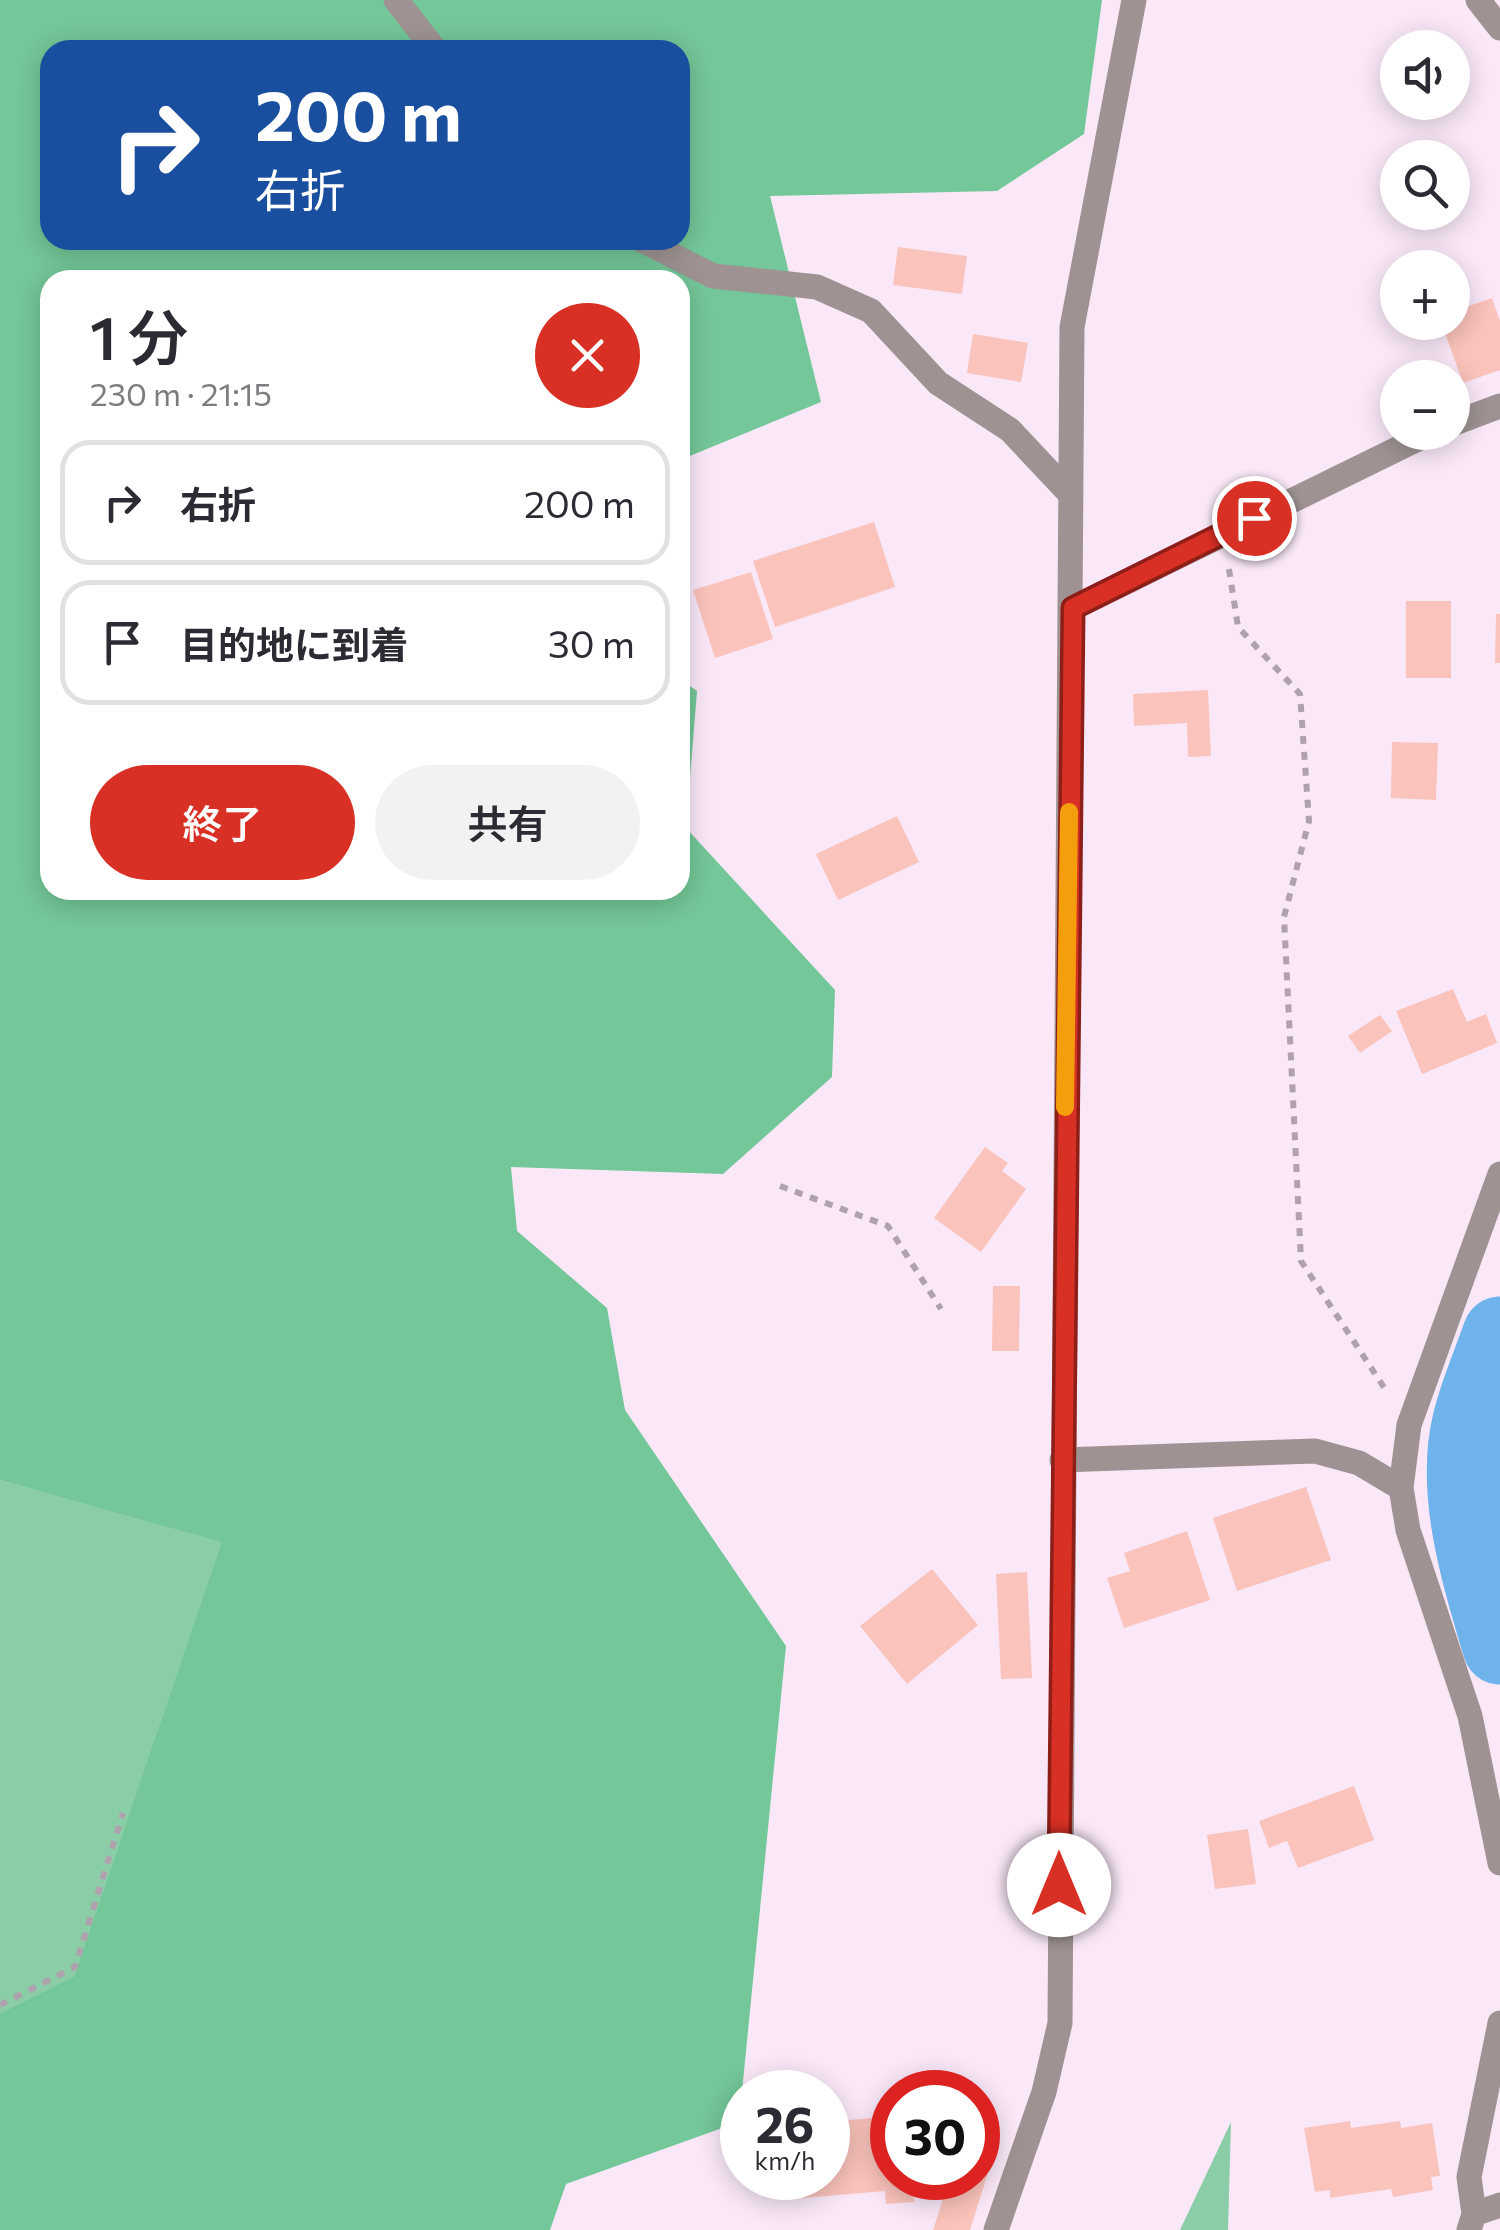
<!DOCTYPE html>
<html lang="ja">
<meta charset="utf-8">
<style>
:root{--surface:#fff;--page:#f2f2f3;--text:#2b2b33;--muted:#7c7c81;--line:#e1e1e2;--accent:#d93025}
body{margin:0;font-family:Commissioner,"Noto Sans JP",sans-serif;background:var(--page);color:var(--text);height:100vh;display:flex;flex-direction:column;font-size:38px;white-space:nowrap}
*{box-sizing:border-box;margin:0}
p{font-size:32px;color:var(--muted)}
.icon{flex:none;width:55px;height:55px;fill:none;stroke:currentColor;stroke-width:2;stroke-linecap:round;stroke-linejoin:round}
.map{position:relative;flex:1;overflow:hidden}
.sheet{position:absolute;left:40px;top:270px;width:650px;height:630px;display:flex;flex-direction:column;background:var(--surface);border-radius:30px;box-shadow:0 5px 25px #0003}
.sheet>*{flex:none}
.guide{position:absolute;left:40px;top:40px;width:650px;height:210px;border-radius:30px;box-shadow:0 5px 25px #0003;background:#1a4fa0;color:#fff;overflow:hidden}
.fabs{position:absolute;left:1380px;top:30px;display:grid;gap:20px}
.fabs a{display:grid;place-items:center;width:90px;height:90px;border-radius:50%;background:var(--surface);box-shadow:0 5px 25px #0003;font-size:50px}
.speed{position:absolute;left:720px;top:2070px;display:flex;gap:20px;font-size:50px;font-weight:700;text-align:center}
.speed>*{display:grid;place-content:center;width:130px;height:130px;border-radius:50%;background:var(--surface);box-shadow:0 5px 25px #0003;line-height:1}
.speed small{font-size:25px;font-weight:400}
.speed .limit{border:15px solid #d22;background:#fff;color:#111}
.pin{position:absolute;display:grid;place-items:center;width:85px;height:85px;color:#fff;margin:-42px;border:5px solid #fff;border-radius:50%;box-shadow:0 2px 10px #0007}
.me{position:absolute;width:110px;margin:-55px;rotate:0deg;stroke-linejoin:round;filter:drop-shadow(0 0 8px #0008)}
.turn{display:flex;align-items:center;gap:35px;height:210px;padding:0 50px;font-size:45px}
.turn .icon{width:130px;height:130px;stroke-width:2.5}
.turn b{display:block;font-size:70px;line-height:85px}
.round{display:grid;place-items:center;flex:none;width:105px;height:105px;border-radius:52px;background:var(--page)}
.overview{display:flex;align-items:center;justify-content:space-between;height:170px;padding:0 50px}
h1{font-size:60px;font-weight:600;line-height:75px}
.button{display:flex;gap:20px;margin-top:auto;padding:20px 50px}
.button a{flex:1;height:115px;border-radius:60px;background:var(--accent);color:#fff;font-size:40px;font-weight:600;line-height:115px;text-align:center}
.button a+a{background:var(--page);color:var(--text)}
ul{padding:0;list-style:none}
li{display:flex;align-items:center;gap:30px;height:125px;margin:0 20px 15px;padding:0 30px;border:5px solid var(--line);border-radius:30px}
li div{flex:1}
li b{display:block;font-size:38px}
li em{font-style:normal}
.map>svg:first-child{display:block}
.green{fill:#8acda6}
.forest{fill:#73c798;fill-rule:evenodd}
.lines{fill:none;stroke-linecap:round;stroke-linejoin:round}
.river{stroke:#6eb3eb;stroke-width:75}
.building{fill:#fac3bb}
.path{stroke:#afa1ae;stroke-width:6;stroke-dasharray:8 8;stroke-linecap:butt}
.minor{stroke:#9e9392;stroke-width:25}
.route-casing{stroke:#8d1f18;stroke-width:25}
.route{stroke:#d93025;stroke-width:18}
.slow{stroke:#f59e0b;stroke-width:18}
</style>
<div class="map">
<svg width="1500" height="2230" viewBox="0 0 1500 2230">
<rect width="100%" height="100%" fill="#fae8f8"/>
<path class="green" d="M0 1480 223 1541 74 1976 0 2013Z
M1231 2122 1228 2230H1180Z"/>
<path class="forest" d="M0 0H1102L1084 134 997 191 770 196 821 402 680 460V280H50V890H680V679L697 691 686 828 835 990 832 1077 723 1174 511 1167 517 1231 607 1308 625 1410 786 1646 739 2122 566 2184 550 2230H0V2013L74 1976 222 1542 0 1480ZM50 50H680V240H50Z"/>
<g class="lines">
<path class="river" d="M1500 1334C1490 1363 1477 1392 1470 1421 1452 1493 1480 1579 1500 1647"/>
</g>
<path class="building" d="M898 247 967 256 962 294 893 285Z
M1492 298 1500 321V370L1463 383 1441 322H1452V312Z
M973 334 1028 343 1021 382 967 373Z
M874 522 895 587 775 627 753 561Z
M751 572 773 639 715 658 693 590Z
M1406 601H1451V678H1406Z
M1496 614H1500V663H1495Z
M1208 690 1211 756 1188 757 1187 723 1134 726 1133 694Z
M1392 742 1438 743 1436 800 1391 798Z
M897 816 919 862 838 900 816 854Z
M1453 989 1467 1022 1486 1014 1497 1043 1422 1074 1396 1011Z
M1380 1015 1392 1031 1360 1053 1348 1036Z
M985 1147 1008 1163 1002 1171 1026 1189 981 1252 934 1218Z
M993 1286H1020L1019 1351H992Z
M1306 1487 1331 1560 1237 1591 1213 1518Z
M1187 1531 1210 1600 1124 1628 1107 1578 1130 1571 1124 1553Z
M932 1569 978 1625 907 1684 860 1626Z
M1027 1572 1032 1678 1001 1679 996 1574Z
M1354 1786 1374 1840 1298 1868 1287 1841 1269 1848 1259 1821Z
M1248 1829 1256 1884 1215 1889 1207 1835Z
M892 2116V2178H928L929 2182 913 2184 914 2202 886 2204 885 2191 803 2198 801 2178H828V2122Z
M1350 2121 1351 2128 1400 2121 1401 2128 1432 2123 1440 2176 1431 2177 1433 2190 1393 2197 1391 2189 1330 2198V2190L1315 2192 1304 2128Z
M978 2149 994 2154 970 2230H933L950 2178H978Z"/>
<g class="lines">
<path class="path" d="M1229 569 1238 627 1300 694 1309 821 1284 917 1301 1261 1387 1392
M780 1186 888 1226 941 1309
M0 2005 75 1967 123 1813"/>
<path class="minor" d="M396 0 435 50
M1478 0 1500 28
M642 240 713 276 817 287 871 311 938 383 1010 430 1071 495
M1452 424 1500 406
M1073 608 1432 432
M1062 1460 1315 1451 1359 1463 1401 1488 1408 1530 1470 1716 1500 1863
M1401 1488 1409 1425 1500 1174
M1474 2214 1500 2205
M996 2230 1044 2092 1060 2023 1072 327 1134 0
M1469 2230 1474 2214 1469 2177 1500 2023"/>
</g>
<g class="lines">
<defs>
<path id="route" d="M1059 1885 1073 608 1254 518"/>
</defs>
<use href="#route" class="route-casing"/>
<use href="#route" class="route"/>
<path class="slow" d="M1065 1107 1069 812"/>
</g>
</svg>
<div class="fabs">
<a><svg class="icon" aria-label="sound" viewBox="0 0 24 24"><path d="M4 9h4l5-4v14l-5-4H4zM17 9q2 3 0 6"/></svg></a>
<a><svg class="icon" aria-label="search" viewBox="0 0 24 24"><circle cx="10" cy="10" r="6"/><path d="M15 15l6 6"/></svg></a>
<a>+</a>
<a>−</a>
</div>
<div class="speed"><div>26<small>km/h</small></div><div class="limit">30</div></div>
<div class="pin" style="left:1254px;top:518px;background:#d93025"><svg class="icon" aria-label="arrive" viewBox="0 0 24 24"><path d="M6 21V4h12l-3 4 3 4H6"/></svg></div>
<svg class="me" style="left:1059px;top:1885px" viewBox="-20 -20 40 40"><circle r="19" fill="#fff"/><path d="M0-13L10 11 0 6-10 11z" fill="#d93025"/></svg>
<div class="guide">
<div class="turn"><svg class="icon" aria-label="right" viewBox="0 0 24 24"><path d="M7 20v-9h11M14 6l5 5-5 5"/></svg><div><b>200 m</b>右折</div></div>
</div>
<section class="sheet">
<div class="overview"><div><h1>1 分</h1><p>230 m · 21:15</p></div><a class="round" style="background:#d93025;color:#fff"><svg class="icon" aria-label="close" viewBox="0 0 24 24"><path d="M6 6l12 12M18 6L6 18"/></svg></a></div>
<ul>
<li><svg class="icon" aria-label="right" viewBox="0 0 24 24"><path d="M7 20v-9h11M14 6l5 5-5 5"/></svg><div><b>右折</b></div><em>200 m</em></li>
<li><svg class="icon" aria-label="arrive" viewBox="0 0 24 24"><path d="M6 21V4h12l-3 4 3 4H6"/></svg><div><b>目的地に到着</b></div><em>30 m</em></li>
</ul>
<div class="button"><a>終了</a><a>共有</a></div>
</section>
</div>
